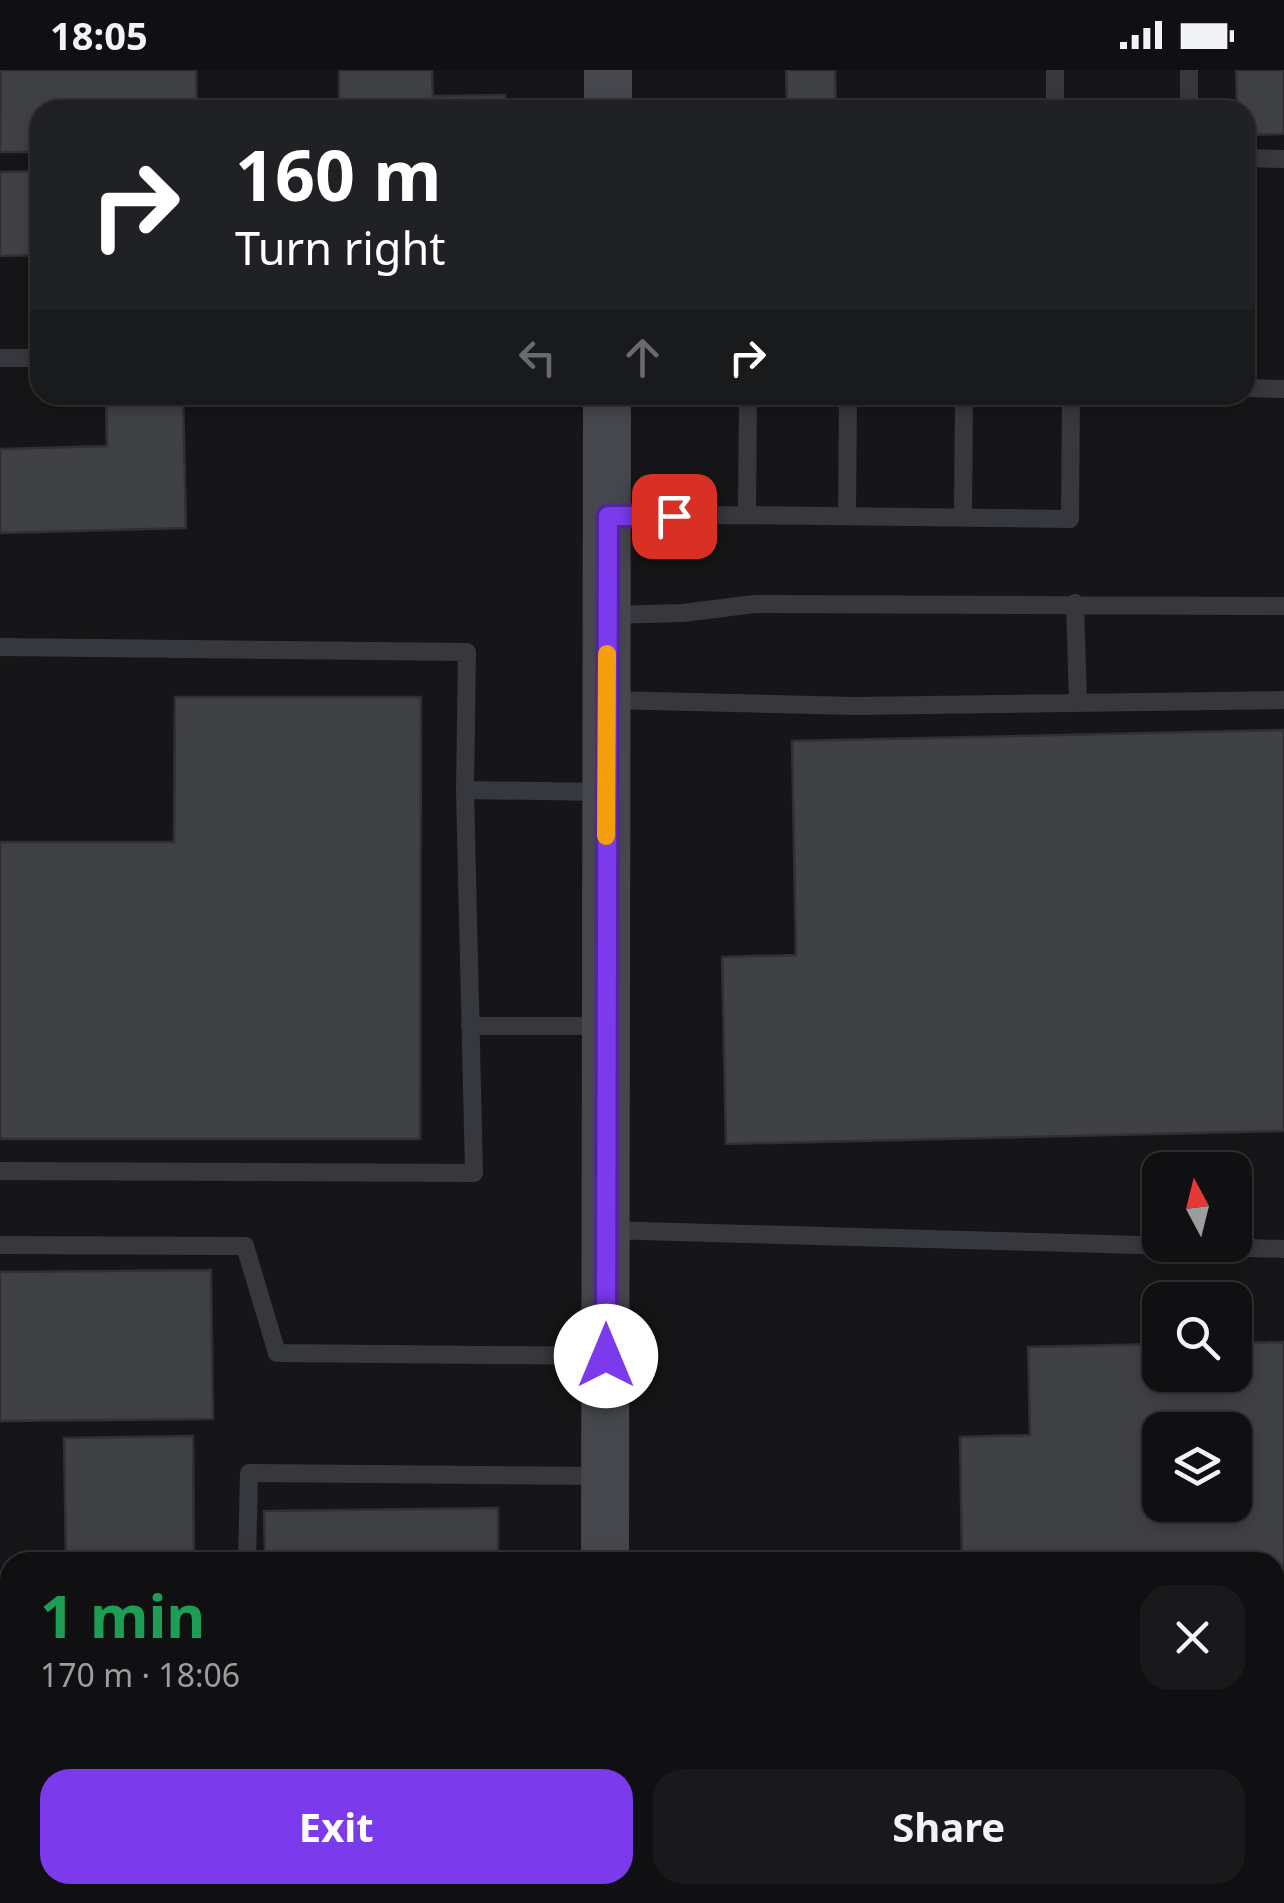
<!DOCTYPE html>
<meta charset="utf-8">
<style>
:root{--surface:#101012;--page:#19191b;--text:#f1f3f6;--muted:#9c9d9f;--line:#303032;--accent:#7c3aed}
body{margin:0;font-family:"Noto Sans",sans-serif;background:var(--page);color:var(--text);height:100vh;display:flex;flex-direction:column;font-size:38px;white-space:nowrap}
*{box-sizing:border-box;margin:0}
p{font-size:32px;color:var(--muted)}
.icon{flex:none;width:55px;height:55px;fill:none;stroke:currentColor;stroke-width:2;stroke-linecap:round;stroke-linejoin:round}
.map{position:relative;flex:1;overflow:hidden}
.details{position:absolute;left:0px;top:1482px;width:1285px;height:352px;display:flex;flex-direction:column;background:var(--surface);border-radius:30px 30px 0 0;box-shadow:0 5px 15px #0003,0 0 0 2px var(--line)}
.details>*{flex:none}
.top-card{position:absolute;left:30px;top:30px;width:1225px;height:305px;border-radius:30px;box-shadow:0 5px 15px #0003,0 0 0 2px var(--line);background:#202124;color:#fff;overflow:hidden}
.needle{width:65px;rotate:353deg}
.buttons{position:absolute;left:1142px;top:1082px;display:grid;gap:20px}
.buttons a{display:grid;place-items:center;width:110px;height:110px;border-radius:20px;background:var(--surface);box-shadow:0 5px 15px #0003,0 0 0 2px var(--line);font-size:50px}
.pin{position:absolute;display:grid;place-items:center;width:85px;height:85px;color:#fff;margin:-42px;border-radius:20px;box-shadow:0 5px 15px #0006}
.me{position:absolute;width:110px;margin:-55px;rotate:0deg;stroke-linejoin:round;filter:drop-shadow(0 0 8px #0008)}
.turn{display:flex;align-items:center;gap:35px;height:210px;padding:0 40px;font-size:45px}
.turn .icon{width:130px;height:130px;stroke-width:2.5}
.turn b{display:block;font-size:70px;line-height:85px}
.lanes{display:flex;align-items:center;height:95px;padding:0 40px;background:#0003;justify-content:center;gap:50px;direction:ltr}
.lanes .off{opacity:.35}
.round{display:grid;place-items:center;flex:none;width:105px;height:105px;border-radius:30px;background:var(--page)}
.summary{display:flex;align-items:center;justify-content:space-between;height:170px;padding:0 40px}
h1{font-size:60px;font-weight:700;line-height:75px;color:#1e9e55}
.button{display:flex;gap:20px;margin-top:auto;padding:20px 40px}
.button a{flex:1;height:115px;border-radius:30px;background:var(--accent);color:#fff;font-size:40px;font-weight:700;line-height:115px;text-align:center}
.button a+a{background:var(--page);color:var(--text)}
.status{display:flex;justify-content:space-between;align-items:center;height:70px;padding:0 50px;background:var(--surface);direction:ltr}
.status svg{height:28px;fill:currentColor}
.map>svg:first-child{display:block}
.built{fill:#222225}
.building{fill:#404145;stroke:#303034;stroke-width:2.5;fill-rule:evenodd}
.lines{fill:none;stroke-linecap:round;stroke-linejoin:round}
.service{stroke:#37383d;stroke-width:18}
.minor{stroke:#37383d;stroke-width:32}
.secondary{stroke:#45474d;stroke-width:48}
.route-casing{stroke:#51269a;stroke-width:25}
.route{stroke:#7c3aed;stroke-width:18}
.slow{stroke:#f59e0b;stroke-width:18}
</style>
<div class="status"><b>18:05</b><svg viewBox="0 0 49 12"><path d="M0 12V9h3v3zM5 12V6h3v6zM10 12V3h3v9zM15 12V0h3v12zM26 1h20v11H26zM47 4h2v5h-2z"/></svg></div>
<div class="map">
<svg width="1284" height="1833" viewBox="0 0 1284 1833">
<rect width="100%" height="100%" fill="#161618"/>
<path class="built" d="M0 1707H10V1825H252V1833H0Z"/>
<path class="building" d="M1 0H196L197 40H40V82H0Z
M339 0H432L433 26 505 25V40H339Z
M786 0H835L836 31 787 33Z
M1236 0H1284V64L1245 65V40H1237Z
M40 101V185L0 186V102Z
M183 326 186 458 0 463V379L107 376 106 328Z
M175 627H421L420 1069H0V772H174Z
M1284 660V1061L726 1074 722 887 796 885 792 671Z
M211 1200 213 1349 0 1351V1202Z
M1284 1272V1833H958V1825H1275V1492H962L960 1367 1030 1365 1028 1277 1160 1274V1305H1235V1273ZM1160 1360H1235V1435H1160Z
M193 1366 194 1492H66L64 1368Z
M498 1438V1492H265L264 1441Z
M71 1825H206V1833H71Z
M266 1825H442V1833H266Z"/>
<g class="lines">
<path class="service" d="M1055 40V0
M1189 40V0
M1245 88 1284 89
M0 288H40
M1245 318 1284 319
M748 325 747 445 1070 449 1071 325
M608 446 747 445
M847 446 848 325
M963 447 964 325
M1075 533 1078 633
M608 545 683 543 754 534 1284 536
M0 577 467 582 465 720 474 1103 0 1101
M610 630 854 636 1284 630
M465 720 605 722
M470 956H604
M606 1160 1284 1179
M0 1175 245 1176 277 1283 605 1286
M247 1492 249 1403 603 1406
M457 1825V1833
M11 1833V1825
M230 1833V1825"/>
<path class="minor" d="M0 1661H10"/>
<path class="secondary" d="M608 40V0
M605 1492 607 325
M604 1833V1825"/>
</g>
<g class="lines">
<defs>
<path id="route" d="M606 1286 608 446H674"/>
</defs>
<use href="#route" class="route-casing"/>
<use href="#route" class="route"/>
<path class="slow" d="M606 766 607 584"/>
</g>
</svg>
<div class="buttons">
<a><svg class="needle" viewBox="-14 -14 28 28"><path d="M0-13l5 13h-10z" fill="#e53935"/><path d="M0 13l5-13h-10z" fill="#9c9d9f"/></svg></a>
<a><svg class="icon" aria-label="search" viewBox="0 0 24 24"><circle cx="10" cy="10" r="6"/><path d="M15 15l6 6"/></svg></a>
<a><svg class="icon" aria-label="layers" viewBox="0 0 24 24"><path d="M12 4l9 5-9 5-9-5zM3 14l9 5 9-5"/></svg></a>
</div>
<div class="pin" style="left:674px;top:446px;background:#d93025"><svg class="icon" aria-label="arrive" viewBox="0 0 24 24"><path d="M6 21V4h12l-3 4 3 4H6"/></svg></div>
<svg class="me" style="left:606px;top:1286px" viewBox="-20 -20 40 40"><circle r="19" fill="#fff"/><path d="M0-13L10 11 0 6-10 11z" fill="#7c3aed"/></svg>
<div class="top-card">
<div class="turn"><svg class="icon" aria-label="right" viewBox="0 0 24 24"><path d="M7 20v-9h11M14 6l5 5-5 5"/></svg><div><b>160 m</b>Turn right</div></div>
<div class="lanes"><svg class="icon off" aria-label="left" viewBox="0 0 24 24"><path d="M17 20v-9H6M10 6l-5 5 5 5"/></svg><svg class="icon off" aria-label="ahead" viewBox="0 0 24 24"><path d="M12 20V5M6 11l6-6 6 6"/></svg><svg class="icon" aria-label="right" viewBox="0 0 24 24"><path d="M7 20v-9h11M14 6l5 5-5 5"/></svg></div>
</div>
<section class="details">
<div class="summary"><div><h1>1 min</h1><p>170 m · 18:06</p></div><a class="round"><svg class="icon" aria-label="close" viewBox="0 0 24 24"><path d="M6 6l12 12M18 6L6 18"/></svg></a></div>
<div class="button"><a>Exit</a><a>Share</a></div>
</section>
</div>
